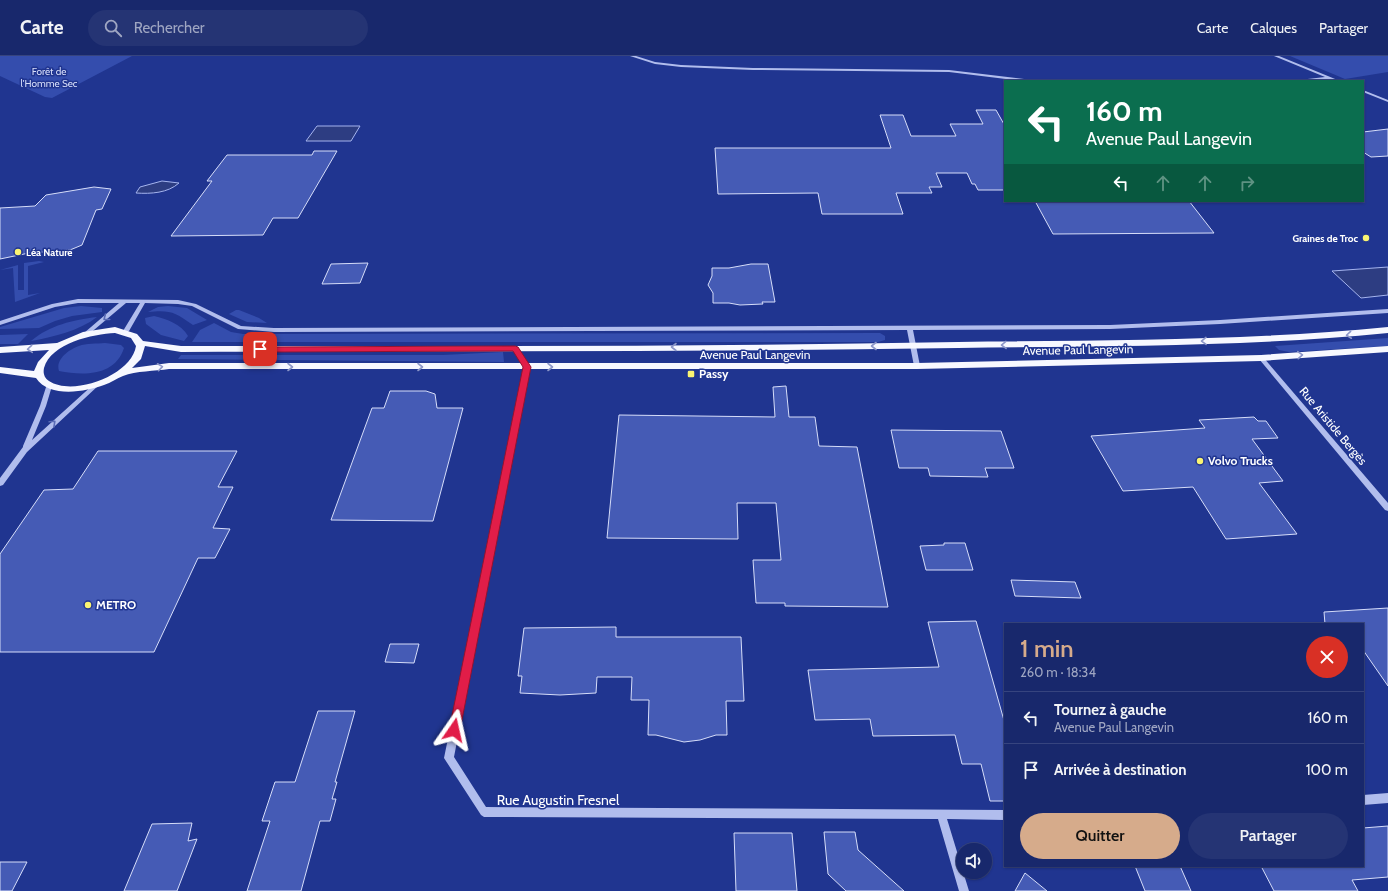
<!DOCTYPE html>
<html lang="fr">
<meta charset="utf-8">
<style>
:root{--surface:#18286c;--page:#253474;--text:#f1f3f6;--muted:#9fa6c2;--line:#36447f;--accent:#d6ab8b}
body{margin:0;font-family:Cabin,sans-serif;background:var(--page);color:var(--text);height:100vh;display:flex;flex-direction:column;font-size:15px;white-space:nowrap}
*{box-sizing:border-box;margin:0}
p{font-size:13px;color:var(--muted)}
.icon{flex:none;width:22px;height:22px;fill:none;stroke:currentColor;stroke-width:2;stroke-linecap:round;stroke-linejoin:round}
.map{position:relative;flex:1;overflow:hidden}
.panel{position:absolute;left:1004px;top:567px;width:360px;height:244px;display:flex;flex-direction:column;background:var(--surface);border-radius:0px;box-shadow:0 1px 3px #0004,0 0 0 1px var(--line)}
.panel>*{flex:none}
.top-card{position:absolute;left:1004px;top:24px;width:360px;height:122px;border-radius:0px;box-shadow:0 1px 3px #0004,0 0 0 1px var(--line);background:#0b6e4f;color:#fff;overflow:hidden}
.buttons{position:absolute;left:956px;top:787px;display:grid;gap:8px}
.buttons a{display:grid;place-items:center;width:36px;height:36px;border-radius:50%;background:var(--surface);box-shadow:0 1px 3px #0004,0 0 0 1px var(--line);font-size:20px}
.pin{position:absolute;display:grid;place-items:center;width:34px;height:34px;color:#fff;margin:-17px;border-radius:8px;box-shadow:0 2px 6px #0006}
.me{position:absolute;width:44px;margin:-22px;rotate:11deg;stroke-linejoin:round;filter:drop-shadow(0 0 3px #0008)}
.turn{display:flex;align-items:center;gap:14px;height:84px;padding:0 16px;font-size:18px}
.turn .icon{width:52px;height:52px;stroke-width:2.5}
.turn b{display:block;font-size:28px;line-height:34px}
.lanes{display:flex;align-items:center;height:38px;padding:0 16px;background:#0003;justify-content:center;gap:20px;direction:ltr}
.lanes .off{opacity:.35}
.round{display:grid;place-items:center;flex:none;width:42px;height:42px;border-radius:21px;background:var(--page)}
.headline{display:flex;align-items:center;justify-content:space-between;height:68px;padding:0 16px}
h1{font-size:24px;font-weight:600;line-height:30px;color:var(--accent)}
.primary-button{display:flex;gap:8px;margin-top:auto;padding:8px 16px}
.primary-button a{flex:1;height:46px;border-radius:24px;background:var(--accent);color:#111;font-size:16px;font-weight:600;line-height:46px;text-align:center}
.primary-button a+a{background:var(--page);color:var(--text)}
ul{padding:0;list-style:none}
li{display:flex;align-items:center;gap:12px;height:52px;padding:0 16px;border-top:1px solid var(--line)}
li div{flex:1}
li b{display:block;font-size:15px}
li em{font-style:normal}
header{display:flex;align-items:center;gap:24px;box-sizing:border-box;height:56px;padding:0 20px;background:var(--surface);border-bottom:1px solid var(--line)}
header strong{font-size:19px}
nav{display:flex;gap:22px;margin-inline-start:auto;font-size:14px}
.search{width:280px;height:36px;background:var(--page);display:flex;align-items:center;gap:10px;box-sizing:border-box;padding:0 14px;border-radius:22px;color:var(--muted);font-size:15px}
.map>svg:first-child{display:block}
.green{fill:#344dad}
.water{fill:#2d3d82;stroke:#a5b4ee}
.building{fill:#455bb5;stroke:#d6ddf9}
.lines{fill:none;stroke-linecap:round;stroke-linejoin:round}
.minor{fill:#b1bded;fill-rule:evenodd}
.major{fill:#f7f8ff;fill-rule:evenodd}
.oneway{stroke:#5a6bb5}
.oneway2{stroke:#8c96c8}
.route{fill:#e11d48;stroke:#92132f}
.poi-dot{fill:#faf472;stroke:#203590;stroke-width:1.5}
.labels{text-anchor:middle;stroke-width:3;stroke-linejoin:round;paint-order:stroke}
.far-park-label{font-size:10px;fill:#d6ddf9;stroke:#203590}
.far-poi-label{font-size:10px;font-weight:bold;fill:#fff;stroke:#203590;text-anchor:end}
.street-label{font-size:12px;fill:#fff;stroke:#203590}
.poi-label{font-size:12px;font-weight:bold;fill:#fff;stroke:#203590;text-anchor:start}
.near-street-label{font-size:14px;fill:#fff;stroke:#203590}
</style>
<header>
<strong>Carte</strong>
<div class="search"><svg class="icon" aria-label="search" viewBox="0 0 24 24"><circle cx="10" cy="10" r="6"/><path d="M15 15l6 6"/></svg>Rechercher</div>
<nav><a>Carte</a><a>Calques</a><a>Partager</a></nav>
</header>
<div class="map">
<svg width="1388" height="835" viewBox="0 0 1388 835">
<rect width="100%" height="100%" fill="#203590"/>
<path class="green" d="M0 0H132L52 42 45 41 0 20Z
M1290 0H1388V16L1345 23Z
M39 205 44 206 28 210V239L40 237 15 246 13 212 0 214 18 209V234H24V207Z
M81 250 102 252V256L72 260 55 265 39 272 0 273V271L64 252Z
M168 250 187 252 207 264 193 269C174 256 171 254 148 256L158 251Z
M236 254H239L259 262 267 267 247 266 229 258Z
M154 260C167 263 181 268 188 280L184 285 161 279 146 268 145 262Z
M97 261C79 275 53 281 31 285 50 269 73 264 97 261Z
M214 267 231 276 243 278 880 277 885 280V284L878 286H192L200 274Z
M28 278 18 288H0V279Z
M1388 282V290L1289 296 1279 294 1275 290Z
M105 287 121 289 124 292C115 320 84 320 59 315 55 303 70 293 79 290 86 287 97 288 105 287Z
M503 296 504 306 178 303 181 299H443Z"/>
<path class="water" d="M317 70H360L351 85H306Z
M162 125 179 127C168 137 151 138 136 137L140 131Z
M1388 211V239L1361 242 1332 215Z"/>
<path class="building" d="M976 54H996L1005 70V134H978L975 128H972L967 117H936L942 131H929L932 137H896L903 158H822L818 137 718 138 715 92H891L880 59H903L911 80H956L950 68H983Z
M1388 73V100L1371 101 1363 96V76Z
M314 95H337L298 162H273L263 179 171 180 212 125H207L227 99H312Z
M94 131 111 133 102 153 96 154 82 189 70 194 29 197 0 203V152L35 150 46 139Z
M1035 145H1189L1214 177 1053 178Z
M368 207 360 227 322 228 331 208Z
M751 208H768L775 246H762L763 248 740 249 729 247H713V237L708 229 712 220V212H729Z
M786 330 789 361H815L819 390 857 391 888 551 785 550V547H756L753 504H781L776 447H737L738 483 607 482 619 359 775 361 773 331Z
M390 335H426L435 338 437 352H463L433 465 331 464 372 352H384Z
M1254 361 1258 365H1266L1278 382 1252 383 1283 425 1259 427 1297 478 1226 483 1193 431 1123 435 1091 380 1205 372 1199 364Z
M891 374 1001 375 1014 412H985L988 421 930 420 928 412H899Z
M98 395H237L218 431H233L213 472 230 473 215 502H198L154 596H0V498L44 434 73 433Z
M944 487H965L973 514H926L920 490 944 489Z
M1011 524 1075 526 1081 542 1015 540Z
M1388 552V630L1363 594V568H1325L1324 556Z
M976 565 1005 668V745H990L981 708H962L955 679 873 680 870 663 815 664 808 614 939 611 928 566Z
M616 571V581H741L744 645H726L727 679H716L700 684 684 686 656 679H648L649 644H631L632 621H597L596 637 560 639 520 637 522 620H518L524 572Z
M390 588H419L414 607 385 606Z
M318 655H355L335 726H337L332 743H336L330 765H320L301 835H247L270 765H262L275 726H295Z
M192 767 188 785 197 783 177 835H124L152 768Z
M1388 770V821L1352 824 1358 835H1274L1261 810H1363V772Z
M824 776H855L858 794 904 835H846L828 818Z
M734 777H792L797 835H736Z
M0 806H27L12 835H0Z
M1135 810H1180L1191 835H1145Z
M1025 817 1047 835H1015Z"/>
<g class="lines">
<path class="minor" d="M630 0H636L655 6 681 9 753 12 949 14 1032 24 1034 25H1022L949 16 753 14 681 11 655 8Z
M1274 0H1279L1340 25C1335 25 1331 23 1327 23 1317 24 1307 25 1297 25L1299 24 1325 21Z
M1363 34 1388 44V46L1363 36Z
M78 243 178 244 196 248 241 270 274 272 1110 269 1220 264 1388 253V257L1220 268 1110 273 913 274 920 310 917 312 914 310 907 274 274 276 238 273 192 250 178 248 145 247 129 275 126 277 123 275 140 247H126L88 279 86 280 83 278 84 277 119 247H78L55 251 0 269V265L52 248Z
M515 290 517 291 530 311 454 701 486 751 1005 754V764L947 763 969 835H959L938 763 484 761 481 759 444 702 524 311 512 292Z
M1261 300 1263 301 1388 447V455L1385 454 1259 303 1258 302 1259 301Z
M97 326 99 327 100 328 99 329 27 396 3 429 0 430V422L23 391V390L40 350 47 328H49L52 330 46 350 32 384 95 327Z
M1388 737V747L1363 749V739Z"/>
<path class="major" d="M115 271 137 278 143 285 181 290C440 290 699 291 958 286 1101 284 1245 285 1388 271V277C1245 291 1101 290 958 292 699 296 440 295 181 296L145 290 141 303 132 312 169 307H917L1261 299 1388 290V296L1261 305 917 313H169C155 315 136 315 123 320 117 322 111 327 104 329 85 336 49 342 36 322L0 317V311L34 315 38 306 49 294 0 297V291L57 287 83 276ZM115 277 131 282 136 290C132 319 73 341 49 325 44 322 43 317 44 312 51 287 93 278 115 277Z"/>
</g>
<defs><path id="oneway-chevron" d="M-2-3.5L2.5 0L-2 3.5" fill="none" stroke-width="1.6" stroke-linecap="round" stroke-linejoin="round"/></defs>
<g class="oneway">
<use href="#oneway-chevron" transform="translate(106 262) rotate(142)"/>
<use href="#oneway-chevron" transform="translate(53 367) rotate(-43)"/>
</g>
<g class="oneway2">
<use href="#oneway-chevron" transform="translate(1349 279) rotate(174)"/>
<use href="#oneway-chevron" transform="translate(1204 285) rotate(179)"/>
<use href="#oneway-chevron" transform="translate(1004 289) rotate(179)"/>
<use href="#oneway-chevron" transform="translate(874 290) rotate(180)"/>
<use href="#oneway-chevron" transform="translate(674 291) rotate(180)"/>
<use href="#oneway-chevron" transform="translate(30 293) rotate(175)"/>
<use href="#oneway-chevron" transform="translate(1300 299) rotate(-4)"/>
<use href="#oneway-chevron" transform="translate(160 311) rotate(-8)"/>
<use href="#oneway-chevron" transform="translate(290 311)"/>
<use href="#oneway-chevron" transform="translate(420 311)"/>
<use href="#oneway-chevron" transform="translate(550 311)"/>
</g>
<path class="route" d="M515 290 518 291 531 311 460 674 459 678 454 680 450 678 449 674 523 311 513 295 260 296 257 293 260 291Z"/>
<g class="poi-dot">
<circle cx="1366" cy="182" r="4"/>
<circle cx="18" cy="196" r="4"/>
<rect x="687" y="314" width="8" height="8" rx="2"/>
<circle cx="1200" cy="405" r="4"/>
<circle cx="88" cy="549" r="4"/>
</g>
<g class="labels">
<g class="far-park-label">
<text x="49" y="19">Forêt de<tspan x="49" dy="12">l'Homme Sec</tspan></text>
</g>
<g class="far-poi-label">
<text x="1358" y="186">Graines de Troc</text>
<text x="26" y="200" text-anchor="start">Léa Nature</text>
</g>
<g class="street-label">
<text transform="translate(1078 294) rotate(-1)" y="4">Avenue Paul Langevin</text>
<text x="755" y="303">Avenue Paul Langevin</text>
<text transform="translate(1333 370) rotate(50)" y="4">Rue Aristide Bergès</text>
</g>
<g class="poi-label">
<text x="699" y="322">Passy</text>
<text x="1208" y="409">Volvo Trucks</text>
<text x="96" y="553">METRO</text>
</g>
<g class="near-street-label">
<text x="558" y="749">Rue Augustin Fresnel</text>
</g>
</g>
</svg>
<div class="buttons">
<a><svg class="icon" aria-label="sound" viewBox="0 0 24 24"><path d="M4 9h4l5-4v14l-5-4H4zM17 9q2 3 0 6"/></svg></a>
</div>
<div class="pin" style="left:260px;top:293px;background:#d93025"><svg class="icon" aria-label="arrive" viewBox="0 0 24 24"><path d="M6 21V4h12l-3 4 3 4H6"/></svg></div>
<svg class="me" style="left:454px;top:674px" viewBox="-20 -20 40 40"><path d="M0-17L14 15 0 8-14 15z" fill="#e11d48" stroke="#fff" stroke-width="4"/></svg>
<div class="top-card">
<div class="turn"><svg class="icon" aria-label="left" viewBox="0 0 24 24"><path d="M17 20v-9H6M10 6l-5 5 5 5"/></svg><div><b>160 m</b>Avenue Paul Langevin</div></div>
<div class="lanes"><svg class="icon" aria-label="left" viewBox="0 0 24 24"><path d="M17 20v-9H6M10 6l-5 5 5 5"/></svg><svg class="icon off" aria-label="ahead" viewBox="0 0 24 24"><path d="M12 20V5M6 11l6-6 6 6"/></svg><svg class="icon off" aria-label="ahead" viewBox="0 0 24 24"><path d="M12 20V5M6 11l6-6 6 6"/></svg><svg class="icon off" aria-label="right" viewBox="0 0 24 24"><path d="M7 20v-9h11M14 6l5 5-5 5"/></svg></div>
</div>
<section class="panel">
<div class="headline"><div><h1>1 min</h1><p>260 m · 18:34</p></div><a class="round" style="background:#d93025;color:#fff"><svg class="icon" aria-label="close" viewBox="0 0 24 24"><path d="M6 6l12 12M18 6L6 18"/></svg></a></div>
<ul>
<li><svg class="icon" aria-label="left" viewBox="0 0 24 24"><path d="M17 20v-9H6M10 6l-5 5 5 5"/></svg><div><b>Tournez à gauche</b><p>Avenue Paul Langevin</p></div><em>160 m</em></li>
<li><svg class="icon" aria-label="arrive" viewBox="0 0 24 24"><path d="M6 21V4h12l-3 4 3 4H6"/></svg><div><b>Arrivée à destination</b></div><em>100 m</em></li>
</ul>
<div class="primary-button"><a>Quitter</a><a>Partager</a></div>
</section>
</div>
